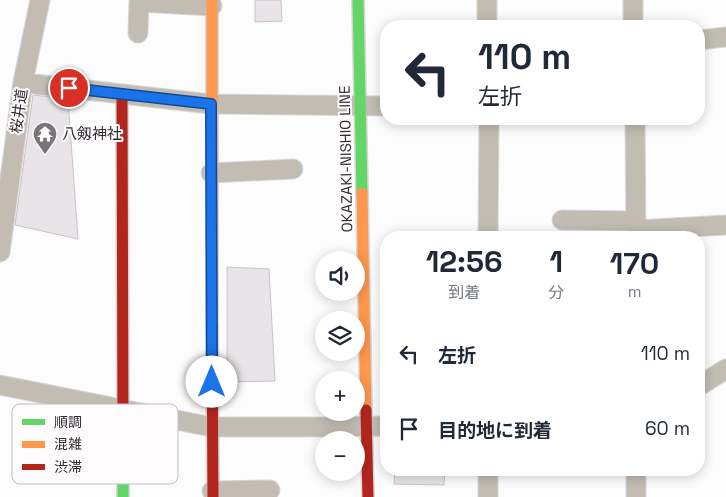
<!DOCTYPE html>
<html lang="ja">
<meta charset="utf-8">
<style>
:root{--surface:#fff;--page:#f2f2f3;--text:#1f2937;--muted:#747a83}
body{margin:0;font-family:"Space Grotesk","Noto Sans JP",sans-serif;background:var(--page);color:var(--text);height:100vh;display:flex;flex-direction:column;font-size:19px;white-space:nowrap}
*{box-sizing:border-box;margin:0}
p{font-size:16px;color:var(--muted)}
.icon{flex:none;width:28px;height:28px;fill:none;stroke:currentColor;stroke-width:2;stroke-linecap:round;stroke-linejoin:round}
.map{position:relative;flex:1;overflow:hidden}
.drawer{position:absolute;left:380px;top:231px;width:325px;height:245px;display:flex;flex-direction:column;background:var(--surface);border-radius:20px;box-shadow:0 2px 12px #0003}
.drawer>*{flex:none}
.guide{position:absolute;left:380px;top:20px;width:325px;height:105px;border-radius:20px;box-shadow:0 2px 12px #0003;background:#fff;color:var(--text);overflow:hidden}
.fabs{position:absolute;left:315px;top:251px;display:grid;gap:10px}
.fabs a{display:grid;place-items:center;width:50px;height:50px;border-radius:50%;background:var(--surface);box-shadow:0 2px 12px #0003;font-size:25px}
.pin{position:absolute;display:grid;place-items:center;width:42px;height:42px;color:#fff;margin:-21px;border:2px solid #fff;border-radius:50%;box-shadow:0 1px 5px #0007}
.me{position:absolute;width:55px;margin:-28px;rotate:0deg;stroke-linejoin:round;filter:drop-shadow(0 0 4px #0008)}
.turn{display:flex;align-items:center;gap:18px;height:105px;padding:0 15px;font-size:22px}
.turn .icon{width:65px;height:65px;stroke-width:2.5}
.turn b{display:block;font-size:35px;line-height:42px}
.eta{display:flex;justify-content:space-evenly;align-items:center;height:85px;text-align:center}
.eta b{font-size:30px;font-weight:700;line-height:35px}
ul{padding:0;list-style:none}
li{display:flex;align-items:center;gap:15px;height:75px;padding:0 15px}
li div{flex:1}
li b{display:block;font-size:19px}
li em{font-style:normal}
.map>svg:first-child{display:block}
.building{fill:#e8e4e8;stroke:#c7c4c7}
.lines{fill:none;stroke-linecap:round;stroke-linejoin:round}
.street-casing{stroke:#d8d7d8;stroke-width:21}
.fast-casing{stroke:#d8d7d8;stroke-width:14}
.slow-casing{stroke:#d8d7d8;stroke-width:14}
.jam-casing{stroke:#d8d7d8;stroke-width:14}
.street{stroke:#c2bcb2;stroke-width:19}
.fast{stroke:#63d668;stroke-width:11}
.slow{stroke:#ff974d;stroke-width:11}
.jam{stroke:#b3261e;stroke-width:11}
.route-casing{stroke:#114b97;stroke-width:12}
.route{stroke:#1a73e8;stroke-width:9}
.labels{text-anchor:middle;stroke-width:4;stroke-linejoin:round;paint-order:stroke}
.street-label{font-size:15px;fill:#322c32;stroke:#fefbfd}
.poi-label{font-size:15px;fill:#322c32;stroke:#fefbfd;text-anchor:start}
.key{fill:#fefbfd;stroke:#c1bdc0;stroke-width:1}
.key-label{font-size:14px;fill:#322c32}
</style>
<div class="map">
<svg width="726" height="497" viewBox="0 0 726 497">
<rect width="100%" height="100%" fill="#fdfcfd"/>
<path class="building" d="M255 0H281L282 21 255 22Z
M33 95 68 99 78 239 15 225Z
M227 267 269 269 275 381 227 382Z
M395 470H445L444 485 394 484Z"/>
<g class="lines">
<defs>
<path id="street" d="M487 0V26
M633 0V26
M138 33 139 2 212 6
M699 40 726 37
M34 84 211 104 386 106
M635 119 636 238
M211 173 293 169
M562 220 636 221
M636 230 726 225
M488 238 489 119
M0 252 23 82 40 0
M0 385 212 427H324L386 426
M699 386 726 369
M488 470V497
M212 491 270 490
M636 497V470"/>
<path id="fast" d="M358 0 362 193
M123 429V497"/>
<path id="slow" d="M212 0V327
M362 193 366 410"/>
<path id="jam" d="M122 94 123 429
M212 327 213 497
M366 410 368 497"/>
</defs>
<use href="#street" class="street-casing"/>
<use href="#fast" class="fast-casing"/>
<use href="#slow" class="slow-casing"/>
<use href="#jam" class="jam-casing"/>
<use href="#street" class="street"/>
<use href="#fast" class="fast"/>
<use href="#slow" class="slow"/>
<use href="#jam" class="jam"/>
</g>
<g class="lines">
<defs>
<path id="route" d="M69 88 211 104 212 382"/>
</defs>
<use href="#route" class="route-casing"/>
<use href="#route" class="route"/>
</g>
<defs>
<symbol id="temple-pin" viewBox="-11 -11 22 30"><path d="M0 17L-7.5 6A9.5 9.5 0 1 1 7.5 6Z" fill="#797579" stroke="#fefbfd"/><path d="M0-6L5-2H3V0L6.5 2.5H4V6H1.5V3h-3V6H-4V2.5H-6.5L-3 0V-2H-5Z" fill="#fff"/></symbol>
</defs>
<g fill-rule="evenodd">
<use href="#temple-pin" x="31" y="120" width="28" height="38"/>
</g>
<g class="labels">
<g class="street-label">
<text transform="translate(19 111) rotate(-82)" y="5">桜井道</text>
<text transform="translate(346 159) rotate(-91)" y="5">OKAZAKI-NISHIO LINE</text>
</g>
<g class="poi-label">
<text x="62" y="139">八剱神社</text>
</g>
</g>
<rect x="12" y="404" width="166" height="80" rx="8" class="key"/>
<rect x="22" y="419" width="23" height="6" fill="#63d668"/>
<rect x="22" y="441" width="23" height="7" fill="#ff974d"/>
<rect x="22" y="464" width="23" height="6" fill="#b3261e"/>
<g class="key-label">
<text x="54" y="427">順調</text>
<text x="54" y="449">混雑</text>
<text x="54" y="472">渋滞</text>
</g>
</svg>
<div class="fabs">
<a><svg class="icon" aria-label="sound" viewBox="0 0 24 24"><path d="M4 9h4l5-4v14l-5-4H4zM17 9q2 3 0 6"/></svg></a>
<a><svg class="icon" aria-label="layers" viewBox="0 0 24 24"><path d="M12 4l9 5-9 5-9-5zM3 14l9 5 9-5"/></svg></a>
<a>+</a>
<a>−</a>
</div>
<div class="pin" style="left:69px;top:88px;background:#d93025"><svg class="icon" aria-label="arrive" viewBox="0 0 24 24"><path d="M6 21V4h12l-3 4 3 4H6"/></svg></div>
<svg class="me" style="left:212px;top:382px" viewBox="-20 -20 40 40"><circle r="19" fill="#fff"/><path d="M0-13L10 11 0 6-10 11z" fill="#1a73e8"/></svg>
<div class="guide">
<div class="turn"><svg class="icon" aria-label="left" viewBox="0 0 24 24"><path d="M17 20v-9H6M10 6l-5 5 5 5"/></svg><div><b>110 m</b>左折</div></div>
</div>
<section class="drawer">
<div class="eta">
<div><b>12:56</b><p>到着</p></div>
<div><b>1</b><p>分</p></div>
<div><b>170</b><p>m</p></div>
</div>
<ul>
<li><svg class="icon" aria-label="left" viewBox="0 0 24 24"><path d="M17 20v-9H6M10 6l-5 5 5 5"/></svg><div><b>左折</b></div><em>110 m</em></li>
<li><svg class="icon" aria-label="arrive" viewBox="0 0 24 24"><path d="M6 21V4h12l-3 4 3 4H6"/></svg><div><b>目的地に到着</b></div><em>60 m</em></li>
</ul>
</section>
</div>
